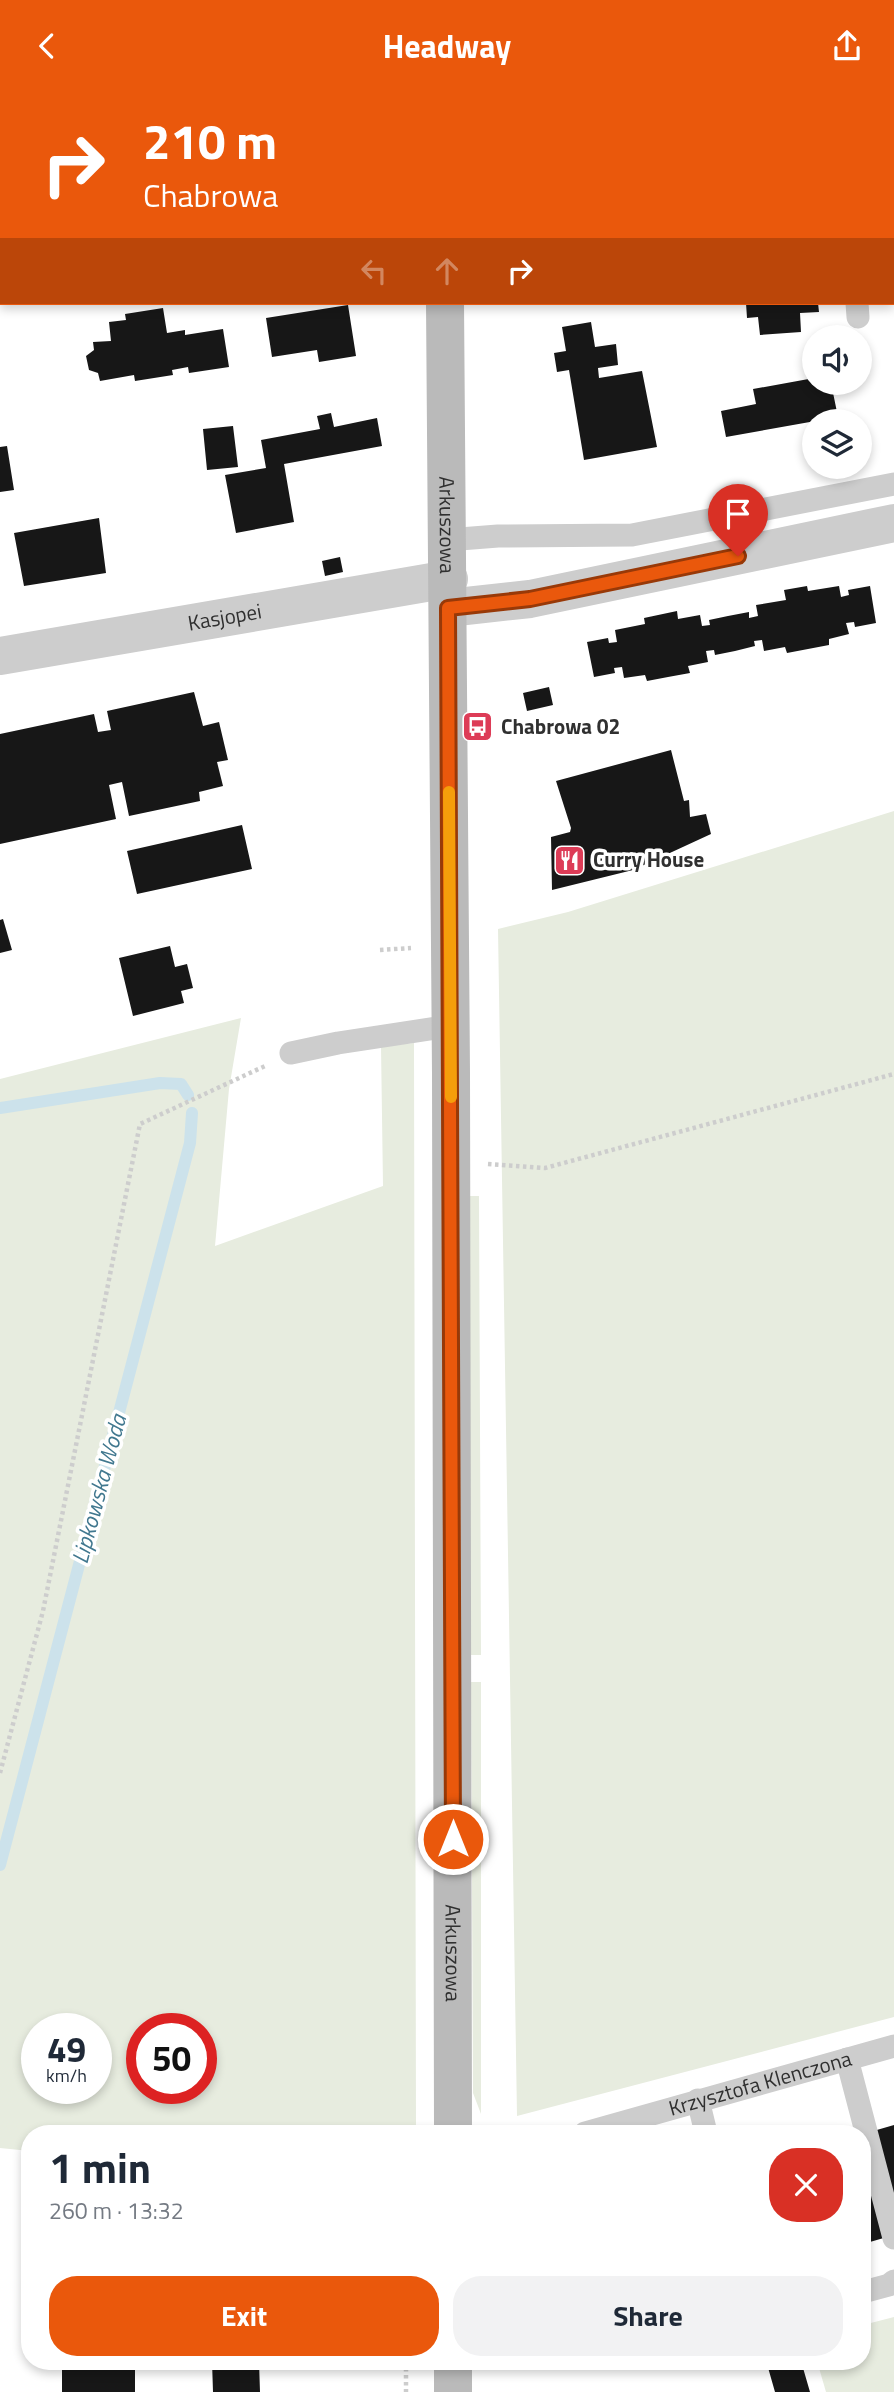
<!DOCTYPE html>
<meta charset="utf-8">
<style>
:root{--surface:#fff;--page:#f2f2f3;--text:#1f2937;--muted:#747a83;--accent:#ea580c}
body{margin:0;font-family:"Titillium Web",sans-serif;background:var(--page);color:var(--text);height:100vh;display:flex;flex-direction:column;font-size:26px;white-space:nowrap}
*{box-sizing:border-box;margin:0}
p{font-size:23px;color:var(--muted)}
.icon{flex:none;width:38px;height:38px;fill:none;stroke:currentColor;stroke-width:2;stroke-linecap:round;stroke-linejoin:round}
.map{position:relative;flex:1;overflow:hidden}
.sheet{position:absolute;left:21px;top:2034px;width:850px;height:245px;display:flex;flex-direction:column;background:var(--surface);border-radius:28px;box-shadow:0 4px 10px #0003}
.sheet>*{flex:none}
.guide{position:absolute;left:0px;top:0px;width:894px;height:214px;box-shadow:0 4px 10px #0003;background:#ea580c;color:#fff;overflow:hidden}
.buttons{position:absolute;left:802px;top:234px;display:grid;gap:14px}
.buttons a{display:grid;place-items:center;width:70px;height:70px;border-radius:50%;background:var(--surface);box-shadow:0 4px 10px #0003;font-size:35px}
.speed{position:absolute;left:21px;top:1922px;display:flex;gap:14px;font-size:35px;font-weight:700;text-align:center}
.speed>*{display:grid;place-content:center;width:91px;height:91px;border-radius:50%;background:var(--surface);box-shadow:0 4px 10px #0003;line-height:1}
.speed small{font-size:18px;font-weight:400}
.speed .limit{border:10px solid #d22;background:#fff;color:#111}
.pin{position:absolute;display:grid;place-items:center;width:60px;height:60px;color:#fff;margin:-72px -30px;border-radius:50% 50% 50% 0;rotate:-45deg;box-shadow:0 0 7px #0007}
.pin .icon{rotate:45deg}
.me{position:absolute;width:77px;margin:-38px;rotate:0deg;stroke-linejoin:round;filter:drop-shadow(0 0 5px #0008)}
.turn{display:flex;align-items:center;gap:24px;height:147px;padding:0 28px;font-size:32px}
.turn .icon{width:91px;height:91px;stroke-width:2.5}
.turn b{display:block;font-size:49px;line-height:60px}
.lanes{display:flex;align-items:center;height:66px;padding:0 28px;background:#0003;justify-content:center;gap:35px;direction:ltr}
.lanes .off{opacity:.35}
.round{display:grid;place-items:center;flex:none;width:74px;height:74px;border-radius:28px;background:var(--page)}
.overview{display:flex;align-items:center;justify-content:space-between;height:119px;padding:0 28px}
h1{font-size:42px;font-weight:700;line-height:52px}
.action{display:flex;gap:14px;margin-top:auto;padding:14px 28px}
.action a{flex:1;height:80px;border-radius:28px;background:var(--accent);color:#fff;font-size:28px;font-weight:700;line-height:80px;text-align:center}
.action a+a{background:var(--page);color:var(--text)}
header{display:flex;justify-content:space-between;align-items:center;height:91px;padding:0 28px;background:var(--accent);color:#fff;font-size:32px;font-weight:700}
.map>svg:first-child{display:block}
.green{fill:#e7ecdf;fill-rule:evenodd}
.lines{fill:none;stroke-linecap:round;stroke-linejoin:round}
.stream{stroke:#cce2eb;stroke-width:12}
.building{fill:#171717}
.path{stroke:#cdcdcd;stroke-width:4.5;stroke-dasharray:3.5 3.5;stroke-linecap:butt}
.service{stroke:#cdcdcd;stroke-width:23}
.minor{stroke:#cdcdcd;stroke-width:38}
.secondary{stroke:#bababa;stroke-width:38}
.route-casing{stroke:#983908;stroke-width:18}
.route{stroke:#ea580c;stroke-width:12}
.slow{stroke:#f59e0b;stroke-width:12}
.labels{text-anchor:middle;stroke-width:7;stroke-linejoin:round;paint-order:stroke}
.street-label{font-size:21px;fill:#303030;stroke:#fff}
.poi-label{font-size:21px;font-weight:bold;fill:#303030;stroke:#fff;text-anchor:start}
.water-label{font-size:23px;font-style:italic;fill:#41788f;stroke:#fff}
</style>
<header><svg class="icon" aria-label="back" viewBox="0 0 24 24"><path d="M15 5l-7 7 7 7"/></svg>Headway<svg class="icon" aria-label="share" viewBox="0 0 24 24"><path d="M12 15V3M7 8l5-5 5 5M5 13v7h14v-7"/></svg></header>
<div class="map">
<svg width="894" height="2301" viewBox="0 0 894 2301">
<rect width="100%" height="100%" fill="#fff"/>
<path class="green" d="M894 720V1926L517 2025 498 838 568 821Z
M241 927 229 998 215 1155 383 1095 381 955 414 952 416 2042H30V2060L0 2057V988ZM37 1937H96V1997H37ZM142 1937H201V1997H142Z
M468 1105H479L481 1564H470Z
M471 1591H481V2023L473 2002Z
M894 2226V2301H826L817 2270H863V2234Z"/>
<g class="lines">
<path class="stream" d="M0 1017 160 992 181 993 188 1004
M0 1774 190 1052 192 1022"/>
</g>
<path class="building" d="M746 212H818L819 221 800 222 801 241 760 244 758 226 747 227Z
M348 214 356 265 319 271 317 259 272 266 266 227Z
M163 217 167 242 185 239V244L223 238 229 276 189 282 188 276 172 279 173 284 135 290 134 284 100 290 98 282 89 279 86 265 94 259 93 251 111 250 109 231 126 229 125 223Z
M591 231 595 256 616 253 618 274 598 277 599 287 642 280 657 356 584 369 569 279 557 281 554 262 566 260 562 236Z
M814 287V292H831L838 326 726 346 721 320 756 313 753 298Z
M331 322 334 336 377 327 382 355 284 373 294 431 236 442 225 384 266 377 261 349 320 338 317 325Z
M233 335 238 376 207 379 203 338Z
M7 355 14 399 0 401V356Z
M99 427 106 482 24 495 14 442Z
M340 466 343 481 325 485 322 470Z
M807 495 808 500 839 495 841 506 849 504 848 499 870 495 876 532 855 536 854 531 846 532 849 543 829 548V554L787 562 785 556 764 560 762 549 754 550 755 555 735 560 715 564 714 559 706 560 708 571 688 575 690 582 668 586 647 590 645 584 624 587 622 576 614 577 615 582 594 586 587 551 608 547 609 552 617 551 615 539 645 533 644 527 677 520 678 528 700 524 702 535 710 534 709 529 728 525 749 521V527L758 525 756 514 786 509 784 499Z
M549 596 553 614 527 620 523 602Z
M194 601 203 635 219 631 228 669 217 671 223 695 199 701 200 710 129 725 122 691 109 694 116 728 0 753V643L94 623 98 641 111 639 107 620Z
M671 659 684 710 689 709 690 726 706 723 711 743 633 779 552 799 551 746 570 741 571 737 556 690Z
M242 734 252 778 137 803 127 760Z
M3 828 12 859 0 862V829Z
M170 855 175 876 187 873 193 897 181 900 184 912 133 925 119 867Z
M894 2034V2144L863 2153V2043Z
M62 2270H135V2301H62Z
M212 2270H259L260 2301H213Z
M777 2270H801L810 2301H775L767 2273Z"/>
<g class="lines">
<path class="path" d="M380 859 411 857
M488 1073 545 1077 894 983
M0 1682 43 1520 140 1033 265 975
M406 2270V2301"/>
<g class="service">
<path d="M841 0V2"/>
<path d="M892 51H894"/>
<path d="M857 212 858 226"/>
<path d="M447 449 498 445 632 444 894 393"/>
<path d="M291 962 338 952 450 935"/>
<path d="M847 1968 894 2147"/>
<path d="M698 2009 706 2042"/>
<path id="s1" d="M585 2042 894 1955"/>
<path d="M863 2201 889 2194 894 2190"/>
</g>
<g class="minor">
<path d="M448 517 530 508 894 432"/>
<path id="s2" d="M0 565 449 488"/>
</g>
<g class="secondary">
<path d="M445 0V2"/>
<path id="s3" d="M445 212 451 982 453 2042"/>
<path d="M453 2301V2270"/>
</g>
</g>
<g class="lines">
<defs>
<path id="route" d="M453 1748 448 517 530 508 738 465"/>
</defs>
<use href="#route" class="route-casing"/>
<use href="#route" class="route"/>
<path class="slow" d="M449 701 451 1006"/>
</g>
<defs>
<symbol id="bus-square" viewBox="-11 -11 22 22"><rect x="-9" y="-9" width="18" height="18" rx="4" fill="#dd3c57" stroke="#fff"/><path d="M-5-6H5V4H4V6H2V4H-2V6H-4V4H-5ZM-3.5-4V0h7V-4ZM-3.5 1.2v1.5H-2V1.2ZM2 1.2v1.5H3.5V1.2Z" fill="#fff"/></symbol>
<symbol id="restaurant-square" viewBox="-11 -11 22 22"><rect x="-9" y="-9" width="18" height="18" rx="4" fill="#dd3c57" stroke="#fff"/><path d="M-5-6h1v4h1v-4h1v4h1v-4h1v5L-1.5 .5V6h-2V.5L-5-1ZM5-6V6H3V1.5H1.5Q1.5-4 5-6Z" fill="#fff"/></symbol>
</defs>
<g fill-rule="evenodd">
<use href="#bus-square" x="460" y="618" width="35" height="35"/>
<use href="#restaurant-square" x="552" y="752" width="35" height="35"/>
</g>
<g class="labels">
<g class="street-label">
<text dy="7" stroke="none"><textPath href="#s3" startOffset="222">Arkuszowa</textPath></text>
<text dy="7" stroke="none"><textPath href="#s2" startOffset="228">Kasjopei</textPath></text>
<text dy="7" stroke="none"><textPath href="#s3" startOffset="1650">Arkuszowa</textPath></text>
<text dy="7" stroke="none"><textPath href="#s1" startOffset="182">Krzysztofa Klenczona</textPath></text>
</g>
<g class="poi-label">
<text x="501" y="643">Chabrowa 02</text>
<text x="593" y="776">Curry House</text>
</g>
<g class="water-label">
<text transform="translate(99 1398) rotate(-75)" y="8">Lipkowska Woda</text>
</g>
</g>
</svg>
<div class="buttons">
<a><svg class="icon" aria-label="sound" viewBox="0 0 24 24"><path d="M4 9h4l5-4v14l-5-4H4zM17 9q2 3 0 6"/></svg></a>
<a><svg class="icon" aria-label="layers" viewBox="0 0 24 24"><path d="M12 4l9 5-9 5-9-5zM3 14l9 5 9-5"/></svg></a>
</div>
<div class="speed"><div>49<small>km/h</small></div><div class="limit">50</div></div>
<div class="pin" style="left:738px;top:465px;background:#d93025"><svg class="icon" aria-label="arrive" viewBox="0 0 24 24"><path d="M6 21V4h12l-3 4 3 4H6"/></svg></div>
<svg class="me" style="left:453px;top:1748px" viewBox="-20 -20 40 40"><circle r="17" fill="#ea580c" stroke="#fff" stroke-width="3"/><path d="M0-11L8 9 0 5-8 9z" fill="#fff"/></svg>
<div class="guide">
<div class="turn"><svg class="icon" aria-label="right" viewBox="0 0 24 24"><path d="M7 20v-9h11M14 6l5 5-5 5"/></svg><div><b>210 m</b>Chabrowa</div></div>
<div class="lanes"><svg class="icon off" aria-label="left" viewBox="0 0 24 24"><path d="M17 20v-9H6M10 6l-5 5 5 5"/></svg><svg class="icon off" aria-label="ahead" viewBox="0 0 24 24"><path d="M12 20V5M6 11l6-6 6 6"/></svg><svg class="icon" aria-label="right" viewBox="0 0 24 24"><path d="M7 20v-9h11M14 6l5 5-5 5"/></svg></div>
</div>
<section class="sheet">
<div class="overview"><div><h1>1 min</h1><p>260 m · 13:32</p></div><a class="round" style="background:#d93025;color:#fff"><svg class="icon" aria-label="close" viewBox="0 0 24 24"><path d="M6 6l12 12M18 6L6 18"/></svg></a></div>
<div class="action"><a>Exit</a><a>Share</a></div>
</section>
</div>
